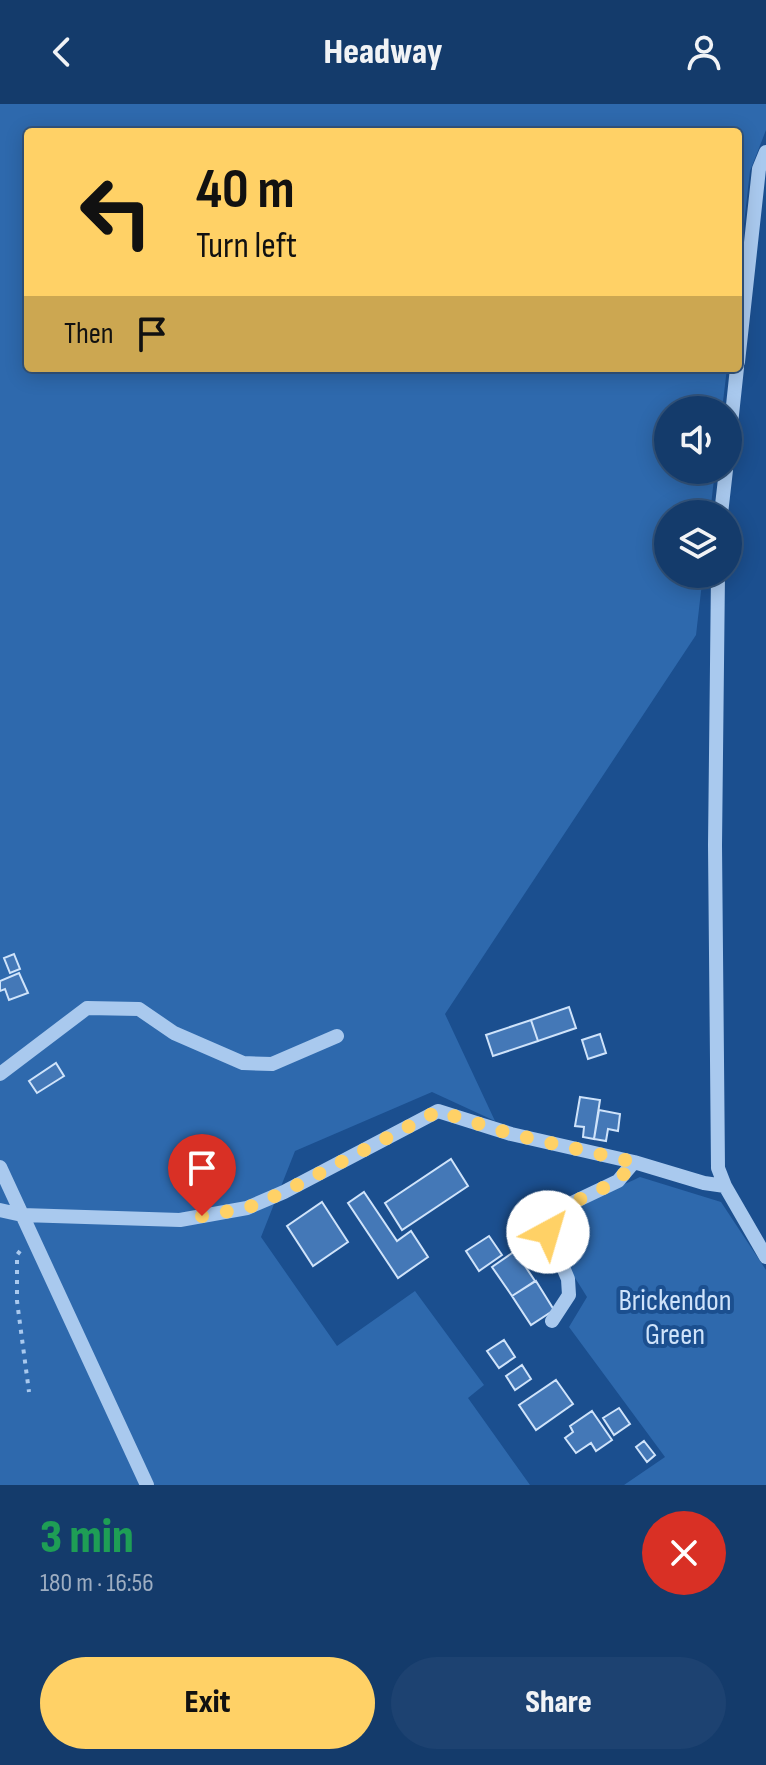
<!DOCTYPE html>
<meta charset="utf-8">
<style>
:root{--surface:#143b6b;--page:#1d4271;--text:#f1f3f6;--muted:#9dadc1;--line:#33557e;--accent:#ffd166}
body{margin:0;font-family:"Sofia Sans Condensed",sans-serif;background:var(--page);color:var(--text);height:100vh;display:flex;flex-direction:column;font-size:30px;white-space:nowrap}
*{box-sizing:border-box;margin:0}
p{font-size:26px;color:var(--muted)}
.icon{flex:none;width:44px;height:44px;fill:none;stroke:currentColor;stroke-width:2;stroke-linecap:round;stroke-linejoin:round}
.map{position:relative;height:1381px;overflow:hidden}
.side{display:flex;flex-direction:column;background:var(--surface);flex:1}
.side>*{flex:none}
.banner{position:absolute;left:24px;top:24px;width:718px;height:244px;border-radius:8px;box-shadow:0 4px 20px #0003,0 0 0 2px var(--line);background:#ffd166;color:#111;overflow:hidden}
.buttons{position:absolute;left:654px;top:292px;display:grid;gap:16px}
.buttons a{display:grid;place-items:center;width:88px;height:88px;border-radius:50%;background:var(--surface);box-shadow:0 4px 20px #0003,0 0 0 2px var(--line);font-size:40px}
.pin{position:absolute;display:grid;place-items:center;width:68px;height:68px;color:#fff;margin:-82px -34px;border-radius:50% 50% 50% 0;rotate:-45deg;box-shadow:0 0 8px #0007}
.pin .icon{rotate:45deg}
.me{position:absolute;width:88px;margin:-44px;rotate:39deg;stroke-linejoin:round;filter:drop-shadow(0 0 6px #0008)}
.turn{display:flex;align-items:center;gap:28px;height:168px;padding:0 40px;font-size:36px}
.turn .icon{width:104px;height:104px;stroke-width:2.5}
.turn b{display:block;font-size:56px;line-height:68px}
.then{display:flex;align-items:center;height:76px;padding:0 40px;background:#0003;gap:16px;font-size:30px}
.round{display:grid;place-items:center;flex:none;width:84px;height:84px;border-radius:42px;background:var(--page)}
.summary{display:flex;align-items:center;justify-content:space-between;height:136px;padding:0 40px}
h1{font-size:48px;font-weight:800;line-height:60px;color:#1e9e55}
.action{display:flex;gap:16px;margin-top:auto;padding:16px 40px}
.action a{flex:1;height:92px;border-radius:48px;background:var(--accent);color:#111;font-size:32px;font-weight:800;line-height:92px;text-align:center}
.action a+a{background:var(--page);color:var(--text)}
header{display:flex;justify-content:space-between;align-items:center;height:104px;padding:0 40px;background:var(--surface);font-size:36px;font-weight:800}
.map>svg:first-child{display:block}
.green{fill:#2e69ad}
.building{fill:#4478b7;stroke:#cfe3fa;stroke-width:2}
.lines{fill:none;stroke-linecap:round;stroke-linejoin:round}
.path{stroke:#a9c9ee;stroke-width:4;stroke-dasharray:4 6;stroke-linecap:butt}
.minor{stroke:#a9c9ee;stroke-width:14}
.route{stroke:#ffd166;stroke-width:14;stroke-dasharray:0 25.2}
.labels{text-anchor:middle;stroke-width:8;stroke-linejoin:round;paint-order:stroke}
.park-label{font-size:30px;fill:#cfe3fa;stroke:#1b4f8f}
</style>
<header><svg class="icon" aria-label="back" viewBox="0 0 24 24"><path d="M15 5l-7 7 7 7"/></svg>Headway<svg class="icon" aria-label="person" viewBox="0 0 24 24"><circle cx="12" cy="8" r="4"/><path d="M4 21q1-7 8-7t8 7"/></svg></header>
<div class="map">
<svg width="766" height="1381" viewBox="0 0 766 1381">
<rect width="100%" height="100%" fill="#1b4f8f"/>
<path class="green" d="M0 0H766V26L750 67 738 173V28H28V264H727L722 306H668V366H715L710 410H668V470H703L696 531 445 910 495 1017 432 988 295 1047 261 1133 337 1242 415 1187 484 1281 468 1294 530 1381H0Z
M640 1073 721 1098 766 1166V1381H624L665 1353 569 1223 587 1193C577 1176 562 1157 558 1138 552 1105 616 1085 640 1073Z"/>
<path class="building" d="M14 850 20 865 10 869 4 854Z
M19 869 28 889 9 896 5 885 0 887V877Z
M569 903 576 924 538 937 531 916Z
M531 916 538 937 493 952 486 931Z
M600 930 606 949 588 955 582 936Z
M56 959 64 972 37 989 29 977Z
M580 993 600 996 594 1035 583 1033 584 1023 575 1022Z
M599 1006 620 1010 618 1027 608 1025 606 1037 594 1035Z
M451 1055 468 1082 402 1126 385 1099Z
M364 1088 397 1137 411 1127 428 1153 398 1174 348 1099Z
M322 1098 348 1138 313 1162 287 1122Z
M489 1132 502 1151 479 1167 466 1147Z
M515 1147 535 1177 512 1192 492 1163Z
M536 1177 554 1206 531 1221 512 1192Z
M504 1236 515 1253 499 1264 487 1247Z
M522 1261 531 1275 515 1286 506 1272Z
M556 1276 573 1300 536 1326 519 1301Z
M619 1304 630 1320 614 1331 603 1314Z
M592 1307 612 1336 596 1347 591 1339 576 1349 565 1334 573 1328 570 1322Z
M644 1337 655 1351 647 1358 636 1343Z"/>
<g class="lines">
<path class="path" d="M20 1147 17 1151V1197L29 1288"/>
<path class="minor" d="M738 258 759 65 766 48
M728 348 737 264
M721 410 726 366
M718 470 715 741 718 1064 725 1082 766 1153
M0 970 87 904 139 905 174 929 243 959 272 960 337 932
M0 1063 147 1381
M0 1106 22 1111 180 1116 247 1104 284 1088 438 1007 511 1030 634 1058 704 1079 725 1082
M552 1217 569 1191 568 1175 548 1128 550 1118 557 1106 618 1077 634 1058"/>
</g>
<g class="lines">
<path class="route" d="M202 1112 247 1104 284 1088 438 1007 511 1030 634 1058 618 1077 557 1106 548 1128"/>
</g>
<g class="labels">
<g class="park-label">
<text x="675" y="1206">Brickendon<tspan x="675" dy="34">Green</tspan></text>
</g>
</g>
</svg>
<div class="buttons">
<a><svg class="icon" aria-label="sound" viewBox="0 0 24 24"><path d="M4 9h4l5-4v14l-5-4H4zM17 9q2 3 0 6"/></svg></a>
<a><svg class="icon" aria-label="layers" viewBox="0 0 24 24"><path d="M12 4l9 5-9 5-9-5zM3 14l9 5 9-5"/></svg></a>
</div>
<div class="pin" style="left:202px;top:1112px;background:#d93025"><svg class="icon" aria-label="arrive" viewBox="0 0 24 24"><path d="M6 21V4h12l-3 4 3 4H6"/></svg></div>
<svg class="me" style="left:548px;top:1128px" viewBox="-20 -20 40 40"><circle r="19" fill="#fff"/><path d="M0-13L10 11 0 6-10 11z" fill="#ffd166"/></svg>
<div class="banner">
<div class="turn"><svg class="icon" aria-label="left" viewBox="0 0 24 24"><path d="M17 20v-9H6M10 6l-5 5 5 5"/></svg><div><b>40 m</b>Turn left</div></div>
<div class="then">Then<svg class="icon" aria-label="arrive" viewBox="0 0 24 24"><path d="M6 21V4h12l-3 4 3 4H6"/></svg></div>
</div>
</div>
<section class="side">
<div class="summary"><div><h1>3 min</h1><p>180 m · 16:56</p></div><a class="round" style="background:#d93025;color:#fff"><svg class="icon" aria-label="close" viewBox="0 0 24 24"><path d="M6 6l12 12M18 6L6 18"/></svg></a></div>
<div class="action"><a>Exit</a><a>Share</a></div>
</section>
